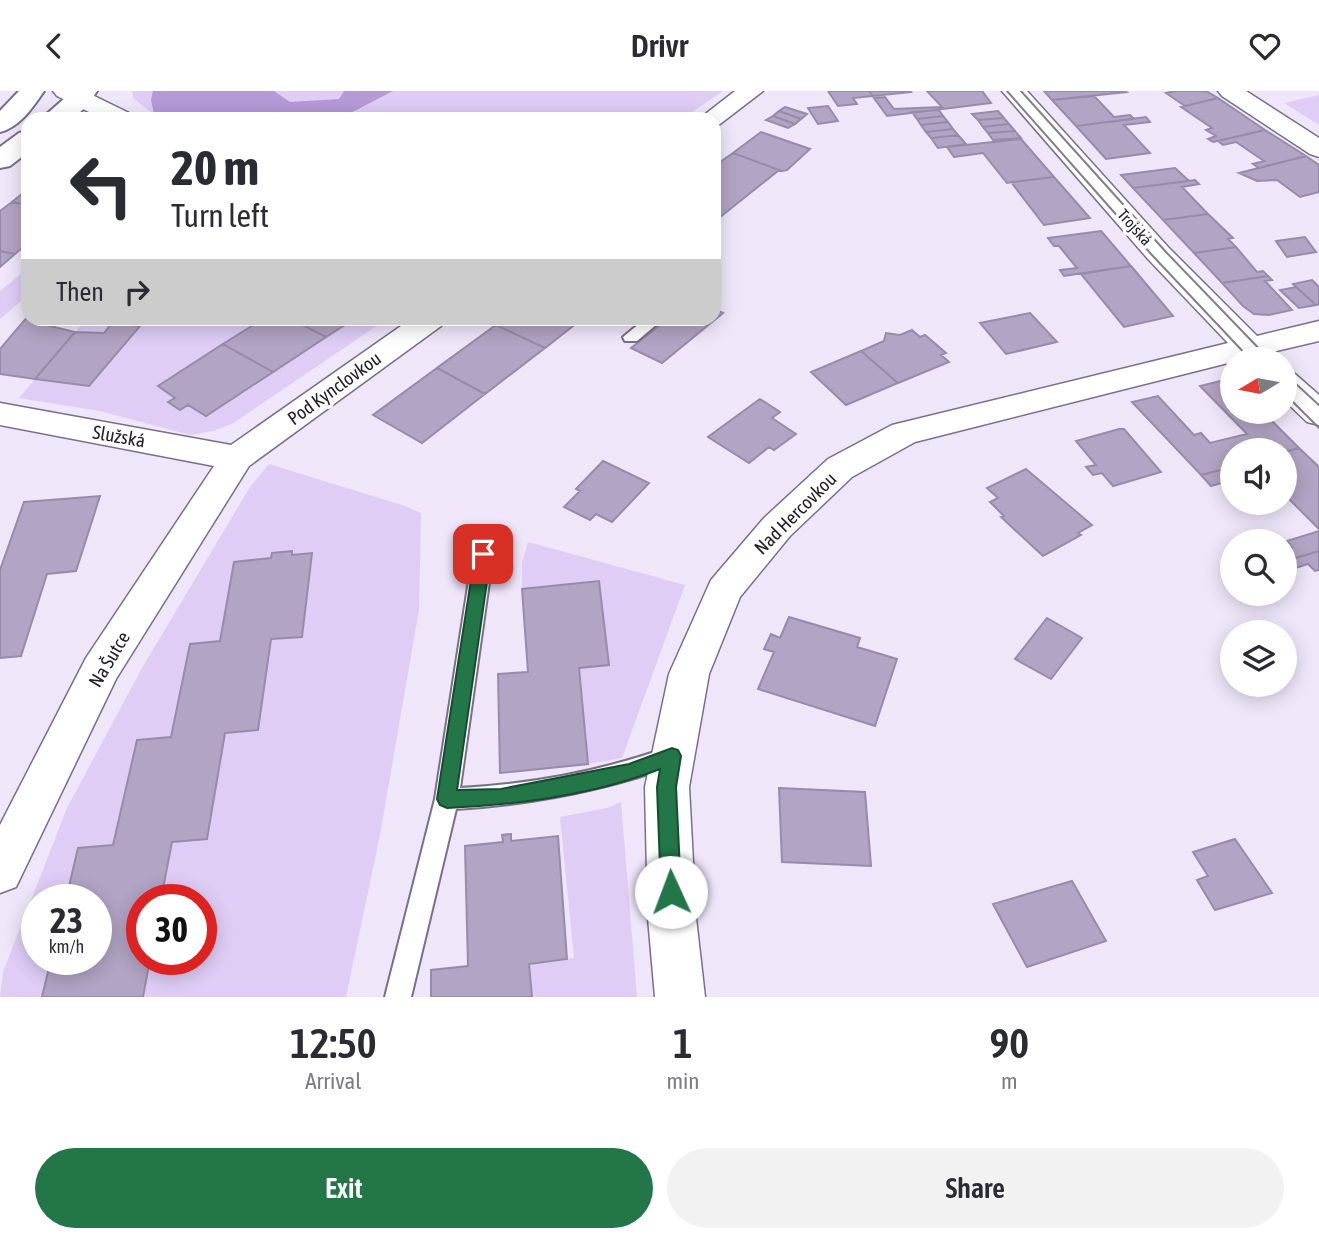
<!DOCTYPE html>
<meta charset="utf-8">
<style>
:root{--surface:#fff;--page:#f2f2f3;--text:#2b2b33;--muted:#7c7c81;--accent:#227648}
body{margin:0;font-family:"Asap Condensed",sans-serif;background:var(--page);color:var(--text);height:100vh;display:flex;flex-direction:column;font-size:26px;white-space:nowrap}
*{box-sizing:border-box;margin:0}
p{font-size:23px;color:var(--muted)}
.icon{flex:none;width:38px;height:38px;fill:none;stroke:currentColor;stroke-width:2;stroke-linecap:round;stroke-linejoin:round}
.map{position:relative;height:906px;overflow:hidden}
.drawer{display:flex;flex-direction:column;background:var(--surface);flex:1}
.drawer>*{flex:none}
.top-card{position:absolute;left:21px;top:21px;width:700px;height:214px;border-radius:21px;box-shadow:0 4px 18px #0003;background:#fff;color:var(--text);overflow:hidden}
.needle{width:46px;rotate:260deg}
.buttons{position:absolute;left:1220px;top:256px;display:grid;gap:14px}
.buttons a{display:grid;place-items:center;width:77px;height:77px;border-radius:50%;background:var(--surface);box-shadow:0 4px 18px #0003;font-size:35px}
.speed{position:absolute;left:21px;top:793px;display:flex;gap:14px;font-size:35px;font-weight:700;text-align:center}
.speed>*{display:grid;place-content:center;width:91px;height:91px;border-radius:50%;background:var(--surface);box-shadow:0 4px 18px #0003;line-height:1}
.speed small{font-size:18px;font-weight:400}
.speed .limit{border:10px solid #d22;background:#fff;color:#111}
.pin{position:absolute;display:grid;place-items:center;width:60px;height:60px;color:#fff;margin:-30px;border-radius:14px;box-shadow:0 4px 10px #0006}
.me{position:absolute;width:77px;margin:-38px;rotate:358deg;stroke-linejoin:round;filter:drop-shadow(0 0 5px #0008)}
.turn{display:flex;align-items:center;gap:24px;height:147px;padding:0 35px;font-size:32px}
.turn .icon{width:91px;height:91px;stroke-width:2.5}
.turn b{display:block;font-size:49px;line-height:60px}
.then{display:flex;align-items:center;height:66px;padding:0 35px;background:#0003;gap:14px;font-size:26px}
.eta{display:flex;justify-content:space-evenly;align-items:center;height:119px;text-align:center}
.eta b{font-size:42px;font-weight:600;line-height:49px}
.action{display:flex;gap:14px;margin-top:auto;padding:14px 35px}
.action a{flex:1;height:80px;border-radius:42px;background:var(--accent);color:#fff;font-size:28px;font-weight:600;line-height:80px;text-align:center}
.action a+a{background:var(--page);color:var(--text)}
header{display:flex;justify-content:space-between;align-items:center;height:91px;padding:0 35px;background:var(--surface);font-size:32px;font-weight:600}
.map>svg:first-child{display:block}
.green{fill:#dfcdf6}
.forest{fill:#b699d7}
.building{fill:#b2a4c4;stroke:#988baa;stroke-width:2}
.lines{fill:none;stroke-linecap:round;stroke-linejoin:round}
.service-casing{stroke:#7b6e8b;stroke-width:4}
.minor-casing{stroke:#7b6e8b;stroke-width:3}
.secondary-casing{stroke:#7b6e8b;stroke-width:4}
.service{fill:#fff;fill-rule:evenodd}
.minor{fill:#fff;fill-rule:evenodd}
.secondary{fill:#fff;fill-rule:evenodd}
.tram{stroke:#857e8e;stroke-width:2}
.route{fill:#227648;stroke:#164d2f;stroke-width:2}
.labels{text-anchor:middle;stroke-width:7;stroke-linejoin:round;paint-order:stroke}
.far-street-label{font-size:16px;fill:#25202c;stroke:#fff}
.street-label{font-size:19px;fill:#25202c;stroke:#fff}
</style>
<header><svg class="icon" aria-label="back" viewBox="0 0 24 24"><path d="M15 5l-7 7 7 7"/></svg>Drivr<svg class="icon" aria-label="heart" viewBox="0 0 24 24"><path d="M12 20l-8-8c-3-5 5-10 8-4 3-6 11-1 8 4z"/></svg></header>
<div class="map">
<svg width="1319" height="906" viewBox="0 0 1319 906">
<rect width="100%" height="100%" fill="#efe6fa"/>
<path class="green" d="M132 0H723L682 28H160L134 8Z
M1319 4V34L1284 12Z
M28 177V204L0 228V200Z
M86 228H387L232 333 213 340 190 344 100 320 19 307 35 288 89 295 140 236 113 232 104 242 75 241Z
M269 373 405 415 421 422 419 519 380 744 346 906H143L150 868H201V808H161L172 751 207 748 225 642 258 639 271 548 302 545 312 462 234 471 220 550 190 553 171 646 113 754 78 757 66 808H37V868H51L42 906H0L3 881 67 717 142 577 250 396Z
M528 451 685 494 622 667 588 673 579 577 609 574 599 491 522 498V471Z
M621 711 637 906H532L529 873 574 867 560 726 607 717Z"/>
<path class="forest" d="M153 0H274L290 11 339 8 344 0H393L339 28H163L154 23 151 9Z"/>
<path class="building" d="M828 0H869L873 5 853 7 857 13 838 15Z
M869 0H910L911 1 873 5Z
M927 0H982L991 12 887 25 874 7 885 6 894 18 942 16Z
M1044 0H1124L1126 1 1052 9Z
M1175 0H1206L1218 7 1185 15 1166 2Z
M1094 5 1114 26 1130 24 1134 28 1076 35 1052 9Z
M1218 7 1265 39 1213 51 1208 48 1216 45 1206 39 1212 37 1181 16Z
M828 15 838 30 818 33 808 17Z
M785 16 807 23 801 28 779 20Z
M939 19 943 25 917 28 912 21Z
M779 20 801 28 795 33 773 25Z
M998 20 1004 27 978 29 972 23Z
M773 25 795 33 788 37 766 29Z
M943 25 948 31 921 34 917 28Z
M1146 26 1150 31 1124 34 1150 62 1106 68 1076 35Z
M1004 27 1009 33 983 36 978 29Z
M948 31 953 38 926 41 921 34Z
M1009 33 1015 40 988 42 983 36Z
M953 38 958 44 931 47 926 41Z
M1265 39 1306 65 1259 77 1253 73 1264 70 1236 51 1223 54 1218 50Z
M1015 40 1021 47 993 49 988 42Z
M761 41 810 58 787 79 782 80 733 62Z
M958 44 966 53 938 57 931 47Z
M1021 48 1054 86 1007 92 983 62 954 66 947 56Z
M733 62 779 79 714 131V75Z
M1306 65 1319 74V101L1300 106 1277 89 1257 90 1239 82Z
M1175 77 1189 90 1133 97 1121 84Z
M1054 86 1090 127 1044 134 1011 91Z
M1195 89 1199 93 1182 96 1208 123 1163 129 1133 97Z
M28 98V114L12 111Z
M12 111 28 114V152L15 163 0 160V120Z
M1208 123 1233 147 1228 148 1236 156 1194 162 1163 129Z
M1101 140 1131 175 1064 185 1060 179 1077 177 1059 155H1054L1048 147Z
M1305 146 1316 161 1287 166 1276 150Z
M1236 156 1257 181 1263 180 1268 185 1222 192 1194 162Z
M0 160 15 163 0 176Z
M1131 175 1173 225 1124 236 1081 183Z
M1268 185 1272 189 1265 190 1292 219 1269 224 1254 223 1243 215 1222 192Z
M1312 189 1319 196V213L1316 214 1293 193Z
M1296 196 1316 214 1299 217 1280 199Z
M714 218 723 222 662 272 631 257 668 228H714Z
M1030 222 1057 251 1006 263 980 232Z
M28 225 57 228 50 235 75 241 35 288 0 283V258Z
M263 228H291L326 246 273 281 223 253Z
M291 228H354L326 246Z
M505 228H582L545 257 496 234Z
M112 232 140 235 89 295 35 288 75 241 104 242Z
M496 234 545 257 485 303 437 277Z
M912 239 920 246 925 244 946 262 941 264 949 271 898 292 861 260 884 250 886 242 900 244Z
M223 253 273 281 206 325 188 314 180 319 168 311 175 307 158 295Z
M861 260 898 292 846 314 811 281Z
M437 277 485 303 422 352 373 324Z
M1228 288 1232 291V320H1262L1299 357 1284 361V359H1232V376L1201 384 1132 311 1158 305 1194 344 1201 342 1210 352 1247 343 1200 295Z
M760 308 780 321 772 327 796 343 774 359 769 356 749 372 708 346Z
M1119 338H1124L1161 381 1113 395 1102 382 1093 384 1086 376 1096 374 1076 350Z
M1299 357 1319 376V438L1284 403V361Z
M603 370 649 392 612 431 596 423 590 429 564 416 580 400 576 398Z
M1232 376V389L1211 395 1201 384Z
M1026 378 1092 434 1078 442 1081 444 1043 465 1001 426 1004 425 990 411 998 407 987 397Z
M100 405 76 480 47 483 21 565 0 567V479L24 411Z
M1319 440V460L1296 467 1287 457 1292 456 1287 450Z
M292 460V464L312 462 302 546 271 548 258 639 225 642 207 748 172 751 161 808H142V868H150L143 906H42L51 868H96V808H66L78 757 113 754 137 649 171 646 190 553 220 550 234 471 271 467 272 462Z
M1319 460V479L1315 480 1308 473 1289 479 1284 474V470Z
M599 490 609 574 579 577 588 673 500 682 498 583 528 581 522 498Z
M789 526 860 547 857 556 897 568 875 635 758 598 774 561 764 558 771 543 780 547Z
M1047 527 1082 547 1051 588 1015 568Z
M779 697 865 701 871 775 782 771Z
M511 743V750L558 745 567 868 529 873 532 906H431V879L468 875 465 755 503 751 502 744Z
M1235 748 1272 802 1215 819 1197 789 1208 785 1193 761Z
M1072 790 1106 850 1027 876 993 813Z"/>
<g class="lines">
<defs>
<path id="service" d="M645 228H663L637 250H625L623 246Z
M483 456 490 458 493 463 460 697C533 693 603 680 672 655L680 658 683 665 680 672C607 699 534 713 456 718L411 906H385L435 708 473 463 476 458Z"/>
<path id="minor" d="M53 0H84L131 23 134 28H103L57 5Z
M735 0H763L720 33 714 35V28H699Z
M1002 0H1027L1168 156 1257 245 1319 230V250L1272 261 1277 268H1232V271L915 351 852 386 790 445 740 506 709 583 689 696 696 827 705 906H655L648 827 645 696 669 583 711 489 764 427 828 368 892 334 1228 252 1148 168Z
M1218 0H1246L1319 47V66L1310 63 1222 5Z
M411 228H445L441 235 249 375 116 588 16 796 0 802V734L86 567 214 375 0 334V312L231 354Z
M1284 280 1295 283 1319 304V334L1307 331 1284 309Z"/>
<path id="secondary" d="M19 0H44C33 16 20 36 0 41V20Z
M73 0H97C79 28 73 28 41 28Z
M28 40V61L10 75 0 77V56L19 42Z"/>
</defs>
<use href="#service" class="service-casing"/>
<use href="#minor" class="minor-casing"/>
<use href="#secondary" class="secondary-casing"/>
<use href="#service" class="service"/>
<use href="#minor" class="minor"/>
<use href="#secondary" class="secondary"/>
<path class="tram" d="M1007 0 1151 163 1250 268
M1021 0 1166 161 1269 268
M1284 282 1319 314
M1284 302 1319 337"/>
</g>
<path class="route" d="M483 457 491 463 457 699 501 698 629 673 672 657 678 659 681 665 676 696 681 801 678 808 671 811 664 808 661 801 657 696 660 678C594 704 518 714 447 717L440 714 437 708 475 463Z"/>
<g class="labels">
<g class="far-street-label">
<text transform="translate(1135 136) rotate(48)" y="6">Trojská</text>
</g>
<g class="street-label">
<text transform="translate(334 297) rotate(-36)" y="7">Pod Kynclovkou</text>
<text transform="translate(119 345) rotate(10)" y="7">Služská</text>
<text transform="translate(795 422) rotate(-45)" y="7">Nad Hercovkou</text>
<text transform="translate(109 568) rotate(-59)" y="7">Na Šutce</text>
</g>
</g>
</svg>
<div class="buttons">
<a><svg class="needle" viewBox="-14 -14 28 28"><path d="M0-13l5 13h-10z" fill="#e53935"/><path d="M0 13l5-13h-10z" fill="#7c7c81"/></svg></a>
<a><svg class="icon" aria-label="sound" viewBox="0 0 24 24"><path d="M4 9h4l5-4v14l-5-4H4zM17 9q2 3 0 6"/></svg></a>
<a><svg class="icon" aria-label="search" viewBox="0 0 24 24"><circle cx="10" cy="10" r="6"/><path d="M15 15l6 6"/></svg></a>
<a><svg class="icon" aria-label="layers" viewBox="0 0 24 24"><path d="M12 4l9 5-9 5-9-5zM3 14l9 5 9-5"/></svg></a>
</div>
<div class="speed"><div>23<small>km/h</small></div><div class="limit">30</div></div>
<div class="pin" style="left:483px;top:463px;background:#d93025"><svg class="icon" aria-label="arrive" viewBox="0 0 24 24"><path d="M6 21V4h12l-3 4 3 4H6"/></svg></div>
<svg class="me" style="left:671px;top:801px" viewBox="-20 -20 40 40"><circle r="19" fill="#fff"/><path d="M0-13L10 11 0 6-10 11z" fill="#227648"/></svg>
<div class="top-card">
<div class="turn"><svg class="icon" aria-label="left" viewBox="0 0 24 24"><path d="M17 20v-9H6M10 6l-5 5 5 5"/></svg><div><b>20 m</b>Turn left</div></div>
<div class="then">Then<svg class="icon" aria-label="right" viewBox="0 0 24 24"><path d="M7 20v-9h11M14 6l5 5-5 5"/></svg></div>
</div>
</div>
<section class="drawer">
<div class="eta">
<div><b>12:50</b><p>Arrival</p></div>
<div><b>1</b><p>min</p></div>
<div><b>90</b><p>m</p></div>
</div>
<div class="action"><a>Exit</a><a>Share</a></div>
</section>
